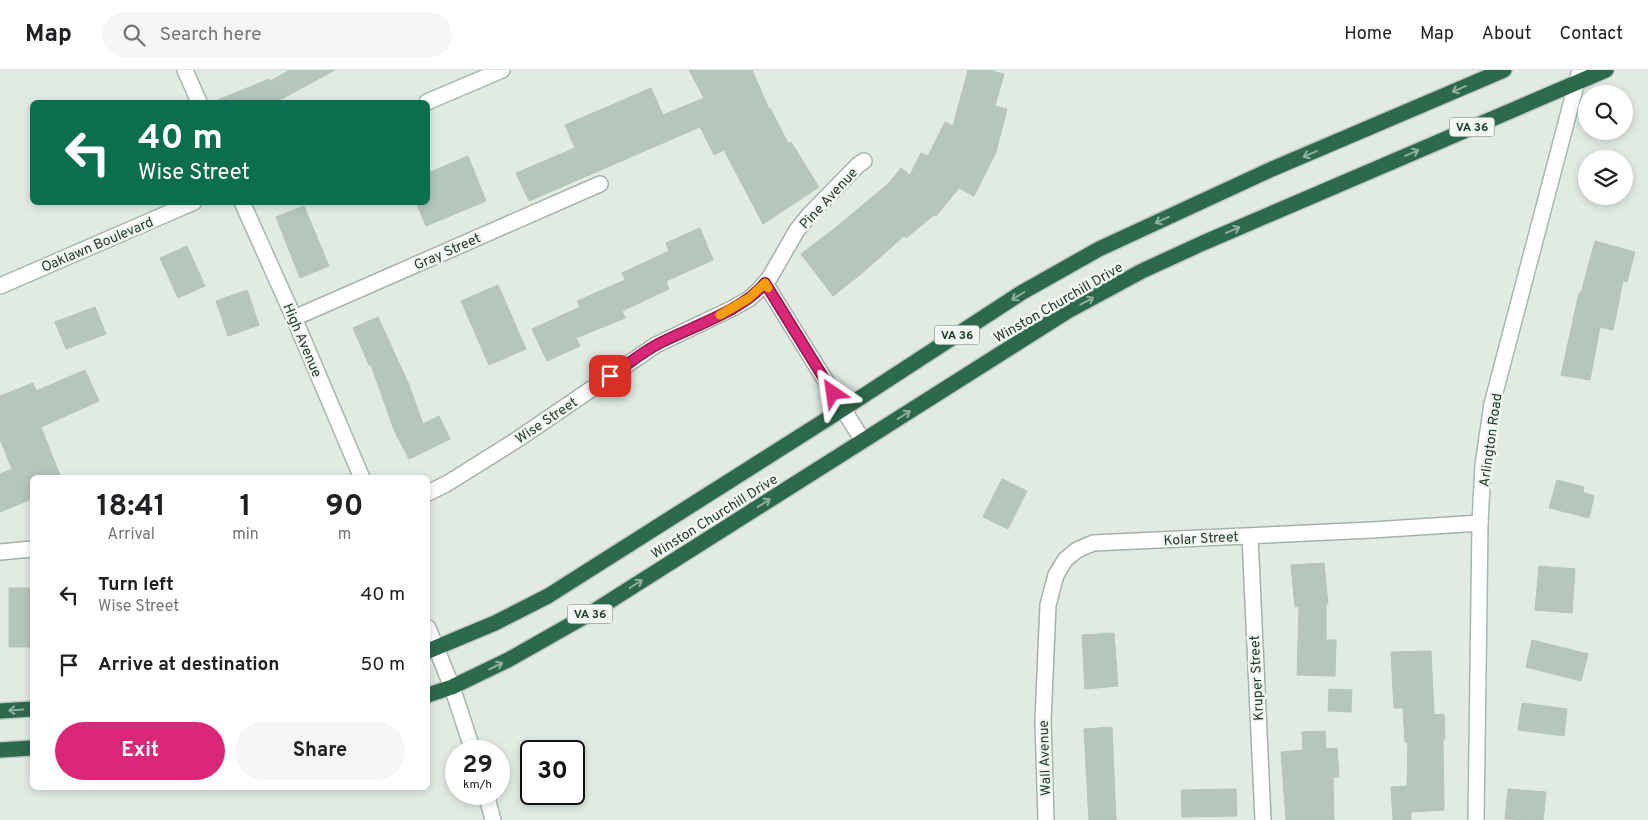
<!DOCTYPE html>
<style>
:root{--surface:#fff;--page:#f6f6f6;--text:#202124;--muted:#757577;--line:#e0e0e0;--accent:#db2777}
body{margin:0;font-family:Overpass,sans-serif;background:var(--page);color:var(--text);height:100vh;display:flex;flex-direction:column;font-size:19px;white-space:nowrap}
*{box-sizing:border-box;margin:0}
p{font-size:16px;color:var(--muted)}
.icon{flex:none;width:28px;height:28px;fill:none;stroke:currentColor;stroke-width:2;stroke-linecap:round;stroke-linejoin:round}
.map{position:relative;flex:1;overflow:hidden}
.details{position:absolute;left:30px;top:405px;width:400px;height:315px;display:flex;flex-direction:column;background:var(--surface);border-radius:8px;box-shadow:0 2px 8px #0003}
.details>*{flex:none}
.hud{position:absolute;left:30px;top:30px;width:400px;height:105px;border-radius:8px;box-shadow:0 2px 8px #0003;background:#0b6e4f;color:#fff;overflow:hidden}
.buttons{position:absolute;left:1578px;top:15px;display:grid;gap:10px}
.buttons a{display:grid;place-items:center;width:55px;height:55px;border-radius:50%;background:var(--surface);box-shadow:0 2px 8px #0003;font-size:25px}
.speed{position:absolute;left:445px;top:670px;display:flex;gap:10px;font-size:25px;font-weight:700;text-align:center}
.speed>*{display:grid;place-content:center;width:65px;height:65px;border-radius:50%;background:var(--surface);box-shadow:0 2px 8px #0003;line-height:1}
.speed small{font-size:12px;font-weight:400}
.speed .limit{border:2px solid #111;border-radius:8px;background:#fff;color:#111}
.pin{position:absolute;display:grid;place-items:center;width:42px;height:42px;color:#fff;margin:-21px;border-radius:10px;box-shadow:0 2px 8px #0006}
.me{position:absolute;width:55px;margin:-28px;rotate:328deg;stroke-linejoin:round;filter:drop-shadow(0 0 4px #0008)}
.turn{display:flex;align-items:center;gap:18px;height:105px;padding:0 25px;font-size:22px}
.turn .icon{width:65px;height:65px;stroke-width:2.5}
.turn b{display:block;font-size:35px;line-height:42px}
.eta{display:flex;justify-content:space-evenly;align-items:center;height:85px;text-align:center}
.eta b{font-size:30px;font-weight:700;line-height:35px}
.cta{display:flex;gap:10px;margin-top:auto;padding:10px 25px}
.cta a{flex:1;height:58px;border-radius:30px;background:var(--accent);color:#fff;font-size:20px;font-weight:700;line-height:58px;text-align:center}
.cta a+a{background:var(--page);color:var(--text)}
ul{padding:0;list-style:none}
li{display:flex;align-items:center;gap:15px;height:70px;padding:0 25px}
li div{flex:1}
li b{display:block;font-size:19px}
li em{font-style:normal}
header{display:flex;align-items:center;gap:30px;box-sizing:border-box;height:70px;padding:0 25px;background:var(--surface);border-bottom:1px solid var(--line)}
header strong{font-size:24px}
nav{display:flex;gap:28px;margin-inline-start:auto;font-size:18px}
.search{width:350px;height:45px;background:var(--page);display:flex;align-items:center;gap:12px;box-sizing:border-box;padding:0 18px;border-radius:28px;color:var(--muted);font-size:19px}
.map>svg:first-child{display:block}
.building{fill:#b6c6bc;stroke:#b3c5b9}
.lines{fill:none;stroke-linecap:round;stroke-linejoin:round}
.street-casing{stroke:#a4b3a9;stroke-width:18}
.secondary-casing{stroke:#a2baab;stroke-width:18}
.highway-casing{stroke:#c1c8c4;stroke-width:18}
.street{stroke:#fff;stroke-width:15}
.secondary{stroke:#fff;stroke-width:15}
.highway{stroke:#2d694b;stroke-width:15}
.oneway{stroke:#8fb09f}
.route-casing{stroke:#8e194d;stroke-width:12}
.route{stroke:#db2777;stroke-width:9}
.slow{stroke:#f59e0b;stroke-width:9}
.labels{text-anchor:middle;stroke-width:5;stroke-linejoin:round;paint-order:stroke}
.shield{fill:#f1f8f3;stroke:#5f7468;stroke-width:1}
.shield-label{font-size:12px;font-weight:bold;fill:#213c2d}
.street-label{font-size:14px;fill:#213c2d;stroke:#f1f8f3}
</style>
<header>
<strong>Map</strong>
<div class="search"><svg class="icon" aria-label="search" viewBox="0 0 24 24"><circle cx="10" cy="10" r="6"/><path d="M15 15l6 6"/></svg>Search here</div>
<nav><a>Home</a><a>Map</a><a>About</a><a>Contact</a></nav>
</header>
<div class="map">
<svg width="1648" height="750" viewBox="0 0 1648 750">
<rect width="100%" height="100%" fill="#e1ebe4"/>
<path class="building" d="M290 0H335L276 32H213L269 9 270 11Z
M689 0H752L769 39 770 38 788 73 791 72 819 117 763 154 724 80 714 85 700 57 529 131 516 103 575 78 565 55 651 18 663 45 704 28Z
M968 0H989L1004 4 995 36 1007 39 996 82 974 126 959 118 936 146 934 145 906 168 904 166 861 204 833 226 801 184 839 155 889 113 901 98 910 105 921 83 928 86 945 52 953 56Z
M468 86 486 131 426 156 416 132H428V103Z
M304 136 329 196 300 208 276 147Z
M700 158 713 190 666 211 669 219 622 241 625 248 576 268 580 276 547 291 532 259 580 237 577 231 625 210 622 203 669 181 666 173Z
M1595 171 1635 182 1627 212 1623 211 1613 260 1600 257 1590 310 1561 305 1579 223H1581Z
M187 176 205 216 178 228 160 188Z
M498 215 526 279 489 295 461 231Z
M247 220 259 255 228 266 216 231Z
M95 237 106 264 66 279 55 252Z
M378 247 409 315 423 354 439 346 450 369 409 389 394 360 371 295H369L353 258Z
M85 300 99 331 41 357 61 408H32V429L0 442V404L12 399 0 369V326L33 313 36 321Z
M1002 409 1027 421 1008 459 983 447Z
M1557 410 1584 417 1583 422 1594 426 1589 448 1549 438Z
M1324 493 1328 534H1326V570H1336L1335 606 1297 605 1299 536 1295 537 1291 495Z
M1539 496 1575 499 1572 543 1535 540Z
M9 518H32V577H9Z
M1114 563 1118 616 1085 619 1082 565Z
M1532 570 1588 584 1581 611 1526 597Z
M1431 581 1434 645 1444 644 1445 669H1443L1444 740 1411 742V750H1393L1391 717 1407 716 1408 672H1405L1403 638H1394L1391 582Z
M1329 619 1352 620 1351 642 1328 641Z
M1522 633 1567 639 1564 666 1518 660Z
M1112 657 1116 750H1089L1084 659Z
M1325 661 1326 679 1337 678 1339 707H1333L1334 750H1286L1281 682 1303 680 1302 662Z
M1236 719 1237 746 1182 747 1181 720Z
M1508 719 1546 722 1543 750 1505 749Z"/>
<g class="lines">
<defs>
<path id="street" d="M765 213 863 371
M294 248 600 114
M428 423 448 413 518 369 656 275 731 239 749 229 759 220 770 207 797 160 810 144 858 95 864 91
M1250 466 1263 750
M0 482 32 479
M1046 750 1043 651 1048 535 1056 505 1065 490 1077 480 1093 473 1372 460 1480 453"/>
<path id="secondary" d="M185 0 199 32
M427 32 502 0
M242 132 294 248 362 408
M0 216 194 132
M428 558 452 617 473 681
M486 724 493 750
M1476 750 1480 453 1483 395 1492 334 1580 0"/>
<path id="highway" d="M428 581 495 553 548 526 843 339 1021 223 1099 179 1272 99 1504 0
M428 625 452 617 508 590 591 543 1068 241 1142 201 1203 173 1606 0
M0 641 32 639
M0 680 32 678"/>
</defs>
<use href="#street" class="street-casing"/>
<use href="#secondary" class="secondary-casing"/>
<use href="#highway" class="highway-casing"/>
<use href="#street" class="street"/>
<use href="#secondary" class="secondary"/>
<use href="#highway" class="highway"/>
</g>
<defs><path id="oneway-shaft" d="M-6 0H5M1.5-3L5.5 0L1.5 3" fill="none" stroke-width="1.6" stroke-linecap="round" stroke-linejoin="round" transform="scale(1.25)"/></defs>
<g class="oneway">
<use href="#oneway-shaft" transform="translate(1459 19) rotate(156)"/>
<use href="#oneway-shaft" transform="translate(1412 83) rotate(-23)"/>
<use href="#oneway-shaft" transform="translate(1310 84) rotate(157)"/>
<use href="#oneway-shaft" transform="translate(1162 150) rotate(155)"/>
<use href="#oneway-shaft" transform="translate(1233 160) rotate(-23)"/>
<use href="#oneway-shaft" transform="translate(1018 226) rotate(148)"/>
<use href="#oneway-shaft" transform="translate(1087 231) rotate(-28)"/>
<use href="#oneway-shaft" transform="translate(904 345) rotate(-32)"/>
<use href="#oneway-shaft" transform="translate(764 433) rotate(-32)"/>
<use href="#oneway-shaft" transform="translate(636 514) rotate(-32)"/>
<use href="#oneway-shaft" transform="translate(496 596) rotate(-26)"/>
<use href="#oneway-shaft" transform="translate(16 640) rotate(176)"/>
</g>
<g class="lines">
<defs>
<path id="route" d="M610 306C626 296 641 283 658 274 690 257 743 241 765 213L833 323"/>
</defs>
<use href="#route" class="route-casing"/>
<use href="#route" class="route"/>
<path class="slow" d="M720 245 749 228 765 213 768 218"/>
</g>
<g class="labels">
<g class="shield">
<rect x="1449.5" y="47.5" width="45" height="19" rx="4"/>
<rect x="934.5" y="255.5" width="45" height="19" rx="4"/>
<rect x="567.5" y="534.5" width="45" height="19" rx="4"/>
</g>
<g class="shield-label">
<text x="1472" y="61">VA 36</text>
<text x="957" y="269">VA 36</text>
<text x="590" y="548">VA 36</text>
</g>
<g class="street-label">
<text transform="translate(828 128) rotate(-47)" y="5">Pine Avenue</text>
<text transform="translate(97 174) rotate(-23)" y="5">Oaklawn Boulevard</text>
<text transform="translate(447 181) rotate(-24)" y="5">Gray Street</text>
<text transform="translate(1058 232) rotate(-30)" y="5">Winston Churchill Drive</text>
<text transform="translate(303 270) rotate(67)" y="5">High Avenue</text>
<text transform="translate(546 350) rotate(-34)" y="5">Wise Street</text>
<text transform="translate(1490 370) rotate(-82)" y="5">Arlington Road</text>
<text transform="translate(714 446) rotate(-32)" y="5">Winston Churchill Drive</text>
<text transform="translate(1201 468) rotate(-3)" y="5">Kolar Street</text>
<text transform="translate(1256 608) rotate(-93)" y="5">Kruper Street</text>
<text transform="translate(1044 688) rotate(-92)" y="5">Wall Avenue</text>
</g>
</g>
</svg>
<div class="buttons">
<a><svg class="icon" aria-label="search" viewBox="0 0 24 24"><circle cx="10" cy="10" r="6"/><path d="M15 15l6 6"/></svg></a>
<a><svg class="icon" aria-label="layers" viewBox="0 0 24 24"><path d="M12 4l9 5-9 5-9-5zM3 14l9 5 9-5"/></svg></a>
</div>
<div class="speed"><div>29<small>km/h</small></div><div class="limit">30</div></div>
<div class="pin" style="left:610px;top:306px;background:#d93025"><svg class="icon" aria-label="arrive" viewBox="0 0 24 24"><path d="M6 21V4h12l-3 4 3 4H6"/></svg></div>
<svg class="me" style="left:833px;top:323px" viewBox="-20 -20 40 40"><path d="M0-17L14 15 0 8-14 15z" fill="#db2777" stroke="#fff" stroke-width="4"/></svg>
<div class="hud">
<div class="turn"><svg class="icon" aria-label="left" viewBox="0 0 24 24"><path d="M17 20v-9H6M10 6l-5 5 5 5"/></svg><div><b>40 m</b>Wise Street</div></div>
</div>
<section class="details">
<div class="eta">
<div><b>18:41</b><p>Arrival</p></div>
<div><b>1</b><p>min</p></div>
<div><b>90</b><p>m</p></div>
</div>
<ul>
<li><svg class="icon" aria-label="left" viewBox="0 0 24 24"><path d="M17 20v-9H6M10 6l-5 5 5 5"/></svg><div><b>Turn left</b><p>Wise Street</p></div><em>40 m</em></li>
<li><svg class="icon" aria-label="arrive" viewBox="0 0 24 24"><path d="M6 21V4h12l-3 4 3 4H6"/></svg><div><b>Arrive at destination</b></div><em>50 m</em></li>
</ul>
<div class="cta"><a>Exit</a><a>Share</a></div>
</section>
</div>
